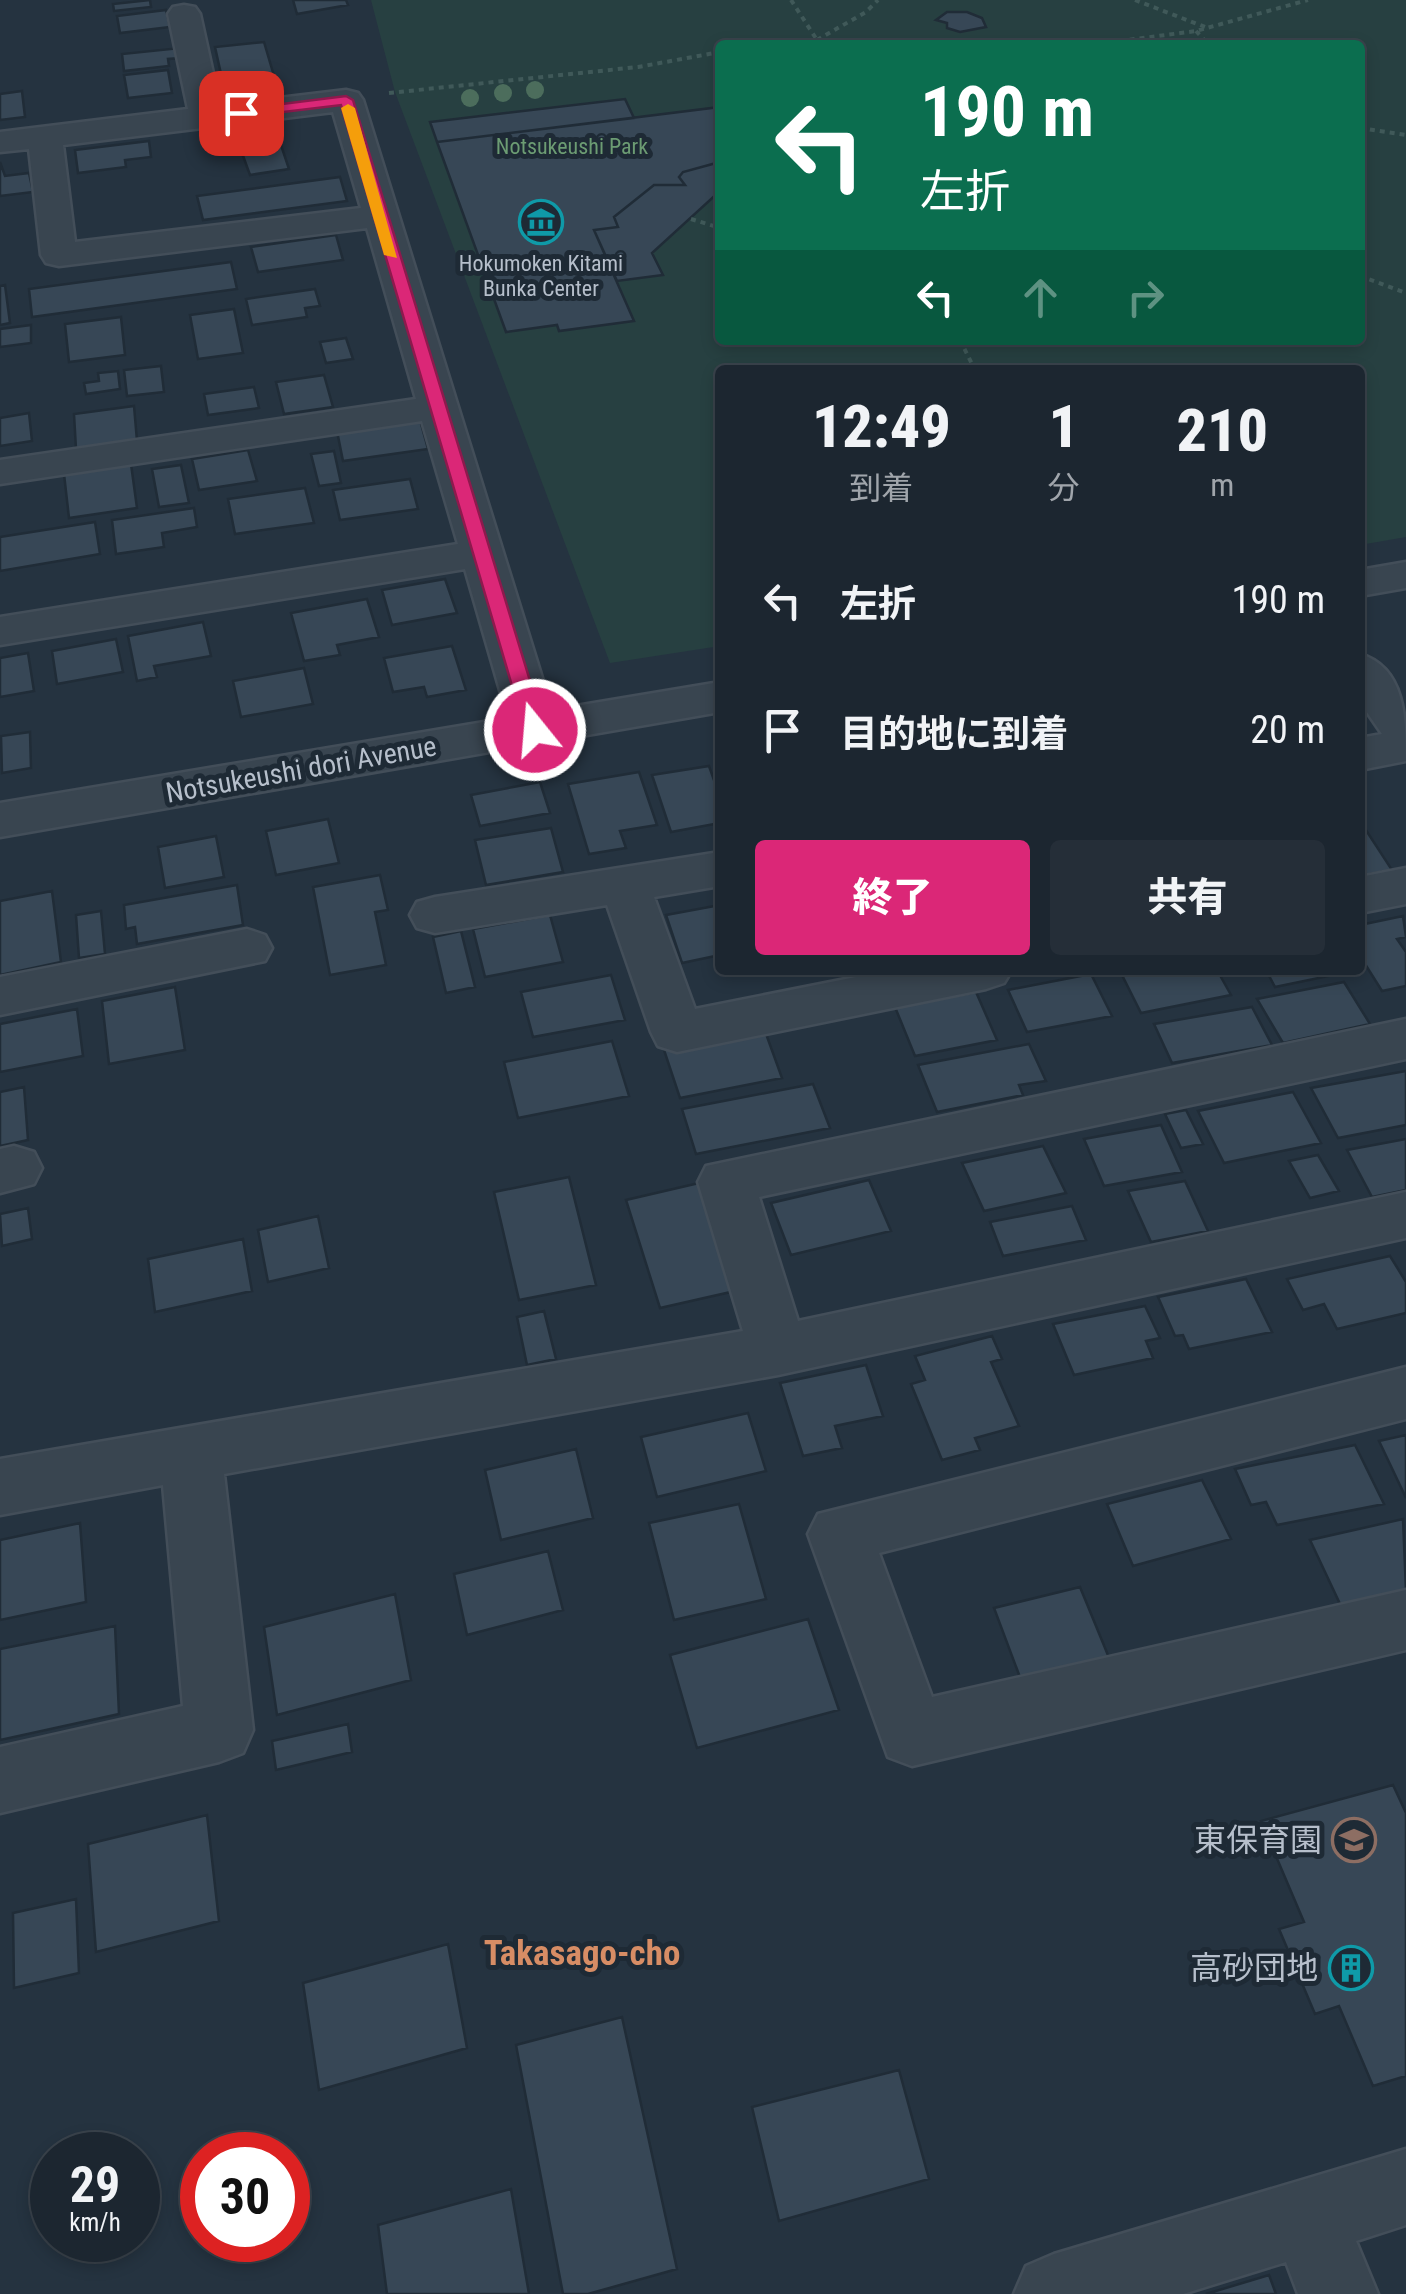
<!DOCTYPE html>
<html lang="ja">
<meta charset="utf-8">
<style>
:root{--surface:#1c2630;--page:#252e38;--text:#f1f3f6;--muted:#a0a5ab;--line:#3a434c;--accent:#db2777}
body{margin:0;font-family:"Roboto Condensed","Noto Sans JP",sans-serif;background:var(--page);color:var(--text);height:100vh;display:flex;flex-direction:column;font-size:38px;white-space:nowrap}
*{box-sizing:border-box;margin:0}
p{font-size:32px;color:var(--muted)}
.icon{flex:none;width:55px;height:55px;fill:none;stroke:currentColor;stroke-width:2;stroke-linecap:round;stroke-linejoin:round}
.map{position:relative;flex:1;overflow:hidden}
.details{position:absolute;left:715px;top:365px;width:650px;height:610px;display:flex;flex-direction:column;background:var(--surface);border-radius:10px;box-shadow:0 5px 15px #0003,0 0 0 2px var(--line)}
.details>*{flex:none}
.hud{position:absolute;left:715px;top:40px;width:650px;height:305px;border-radius:10px;box-shadow:0 5px 15px #0003,0 0 0 2px var(--line);background:#0b6e4f;color:#fff;overflow:hidden}
.speed{position:absolute;left:30px;top:2132px;display:flex;gap:20px;font-size:50px;font-weight:700;text-align:center}
.speed>*{display:grid;place-content:center;width:130px;height:130px;border-radius:50%;background:var(--surface);box-shadow:0 5px 15px #0003,0 0 0 2px var(--line);line-height:1}
.speed small{font-size:25px;font-weight:400}
.speed .limit{border:15px solid #d22;background:#fff;color:#111}
.pin{position:absolute;display:grid;place-items:center;width:85px;height:85px;color:#fff;margin:-42px;border-radius:20px;box-shadow:0 5px 15px #0006}
.me{position:absolute;width:110px;margin:-55px;rotate:343deg;stroke-linejoin:round;filter:drop-shadow(0 0 8px #0008)}
.turn{display:flex;align-items:center;gap:35px;height:210px;padding:0 40px;font-size:45px}
.turn .icon{width:130px;height:130px;stroke-width:2.5}
.turn b{display:block;font-size:70px;line-height:85px}
.lanes{display:flex;align-items:center;height:95px;padding:0 40px;background:#0003;justify-content:center;gap:50px;direction:ltr}
.lanes .off{opacity:.35}
.eta{display:flex;justify-content:space-evenly;align-items:center;height:170px;text-align:center}
.eta b{font-size:60px;font-weight:800;line-height:70px}
.primary-button{display:flex;gap:20px;margin-top:auto;padding:20px 40px}
.primary-button a{flex:1;height:115px;border-radius:10px;background:var(--accent);color:#fff;font-size:40px;font-weight:800;line-height:115px;text-align:center}
.primary-button a+a{background:var(--page);color:var(--text)}
ul{padding:0;list-style:none}
li{display:flex;align-items:center;gap:30px;height:130px;padding:0 40px}
li div{flex:1}
li b{display:block;font-size:38px}
li em{font-style:normal}
.map>svg:first-child{display:block}
.green{fill:#274041;fill-rule:evenodd}
.building{fill:#374756;stroke:#202c37;stroke-width:2.5}
.lines{fill:none;stroke-linecap:round;stroke-linejoin:round}
.minor-casing{stroke:#434e59;stroke-width:5}
.path{stroke:#405959;stroke-width:4;stroke-dasharray:5 5;stroke-linecap:butt}
.minor{fill:#394550;fill-rule:evenodd}
.tree{fill:#4c6d5c}
.route{fill:#db2777;stroke:#8e194d;stroke-width:2.5}
.slow{fill:#f59e0b}
.labels{text-anchor:middle;stroke-width:10;stroke-linejoin:round;paint-order:stroke}
.far-park-label{font-size:22px;fill:#6c9c73;stroke:#1e2a35}
.far-poi-label{font-size:22px;fill:#b6bfcb;stroke:#1e2a35}
.street-label{font-size:28px;fill:#b6bfcb;stroke:#1e2a35}
.near-poi-label{font-size:32px;fill:#b6bfcb;stroke:#1e2a35;text-anchor:end}
.near-neighbourhood-label{font-size:35px;font-weight:bold;fill:#d78d65;stroke:#1e2a35}
</style>
<div class="map">
<svg width="1406" height="2294" viewBox="0 0 1406 2294">
<rect width="100%" height="100%" fill="#253340"/>
<path class="green" d="M371 0H1406V537L1360 545V370H720V646L610 663 395 92ZM720 45H1360V340H720Z"/>
<path class="building" d="M150 0 151 7 114 11 113 4Z
M293 0H346L348 5 297 14Z
M166 10 170 27 120 33 117 16Z
M947 12H967L982 18 986 27 960 32 947 28V23L936 20Z
M264 42 274 76 223 83 215 47Z
M180 48 181 58 168 59 169 66 124 71 122 54Z
M168 70 172 93 128 98 124 75Z
M22 91 25 117 0 120V94Z
M625 99 634 118 437 142 430 122Z
M720 107V162L683 172 679 177 685 185H654L614 217 618 227 594 230 634 321 559 331 557 325 506 332 437 142Z
M278 136 289 169 250 175 238 142Z
M149 141 151 157 125 160 126 167 78 173 75 150Z
M0 162 5 176 29 173 33 192 0 196Z
M720 162V191L652 253 663 275 617 281 594 230 618 227 614 217 654 185H685L679 177 683 172Z
M340 177 347 201 203 220 197 196Z
M336 235 343 260 258 272 251 247Z
M231 262 237 289 32 317 29 289Z
M5 285 10 323 0 325V286Z
M315 289 320 306 305 308 307 317 252 325 246 299Z
M234 309 243 353 198 359 190 315Z
M121 317 125 355 69 362 65 324Z
M31 325V343L0 347V329Z
M346 338 353 359 326 363 320 342Z
M161 366 164 392 127 396 124 370Z
M118 371 120 389 86 394 84 383 99 381 98 373Z
M324 375 333 407 284 414 276 382Z
M254 387 259 408 208 415 204 394Z
M134 406 137 441 76 449 74 414Z
M29 413 32 441 0 446V418Z
M420 420 428 449 343 461 337 431Z
M248 450 257 481 199 490 192 459Z
M334 451 341 483 319 486 311 454Z
M131 464 137 508 69 518 64 474Z
M181 465 189 503 159 507 152 469Z
M410 479 418 509 340 520 333 490Z
M305 488 314 523 235 534 228 499Z
M194 508 197 527 162 533 164 547 116 554 112 520Z
M95 522 100 554 0 571V537Z
M445 579 457 613 392 625 382 590Z
M367 599 379 637 337 645 340 655 304 661 291 613Z
M203 622 211 656 154 666 157 677 137 681 128 636Z
M116 639 123 672 57 684 52 651Z
M452 646 466 690 427 697 424 687 393 692 384 658Z
M28 653 34 691 0 697V658Z
M304 668 313 704 241 717 233 681Z
M30 732 31 768 2 773 1 736Z
M709 766 720 797V823L671 832 652 775Z
M639 772 657 825 620 831 626 848 589 854 568 784Z
M540 782 550 813 480 826 471 795Z
M328 819 339 863 276 875 266 831Z
M1360 821 1392 870 1360 876Z
M551 828 563 872 486 885 475 840Z
M216 836 224 877 165 888 158 847Z
M380 875 388 910 375 912 386 965 330 975 313 887Z
M237 885 243 925 137 944 135 927 126 929 124 905Z
M52 891 61 962 0 975V901Z
M720 905V955L682 963 666 915Z
M101 911 105 954 79 958 76 915Z
M550 915 563 962 485 977 473 929Z
M1403 916 1406 937 1397 939 1406 952V986L1382 991 1360 956V925Z
M461 931 475 987 446 993 433 937Z
M1217 970 1231 995 1141 1013 1120 971Z
M1266 970H1341L1343 973 1275 987Z
M1091 974 1112 1016 1027 1032 1008 990Z
M611 975 625 1020 533 1037 521 992Z
M1344 982 1370 1024 1283 1043 1257 999Z
M175 987 185 1050 109 1064 102 1001Z
M976 992 997 1040 915 1056 895 1007Z
M1252 1007 1272 1045 1172 1063 1154 1024Z
M77 1009 83 1056 0 1072V1024Z
M765 1031 782 1078 680 1098 664 1050Z
M612 1041 629 1096 518 1118 504 1062Z
M1029 1044 1046 1081 1019 1085 1023 1095 937 1112 918 1065Z
M1406 1071V1125L1338 1138 1311 1088Z
M813 1084 830 1128 696 1154 682 1109Z
M24 1087 28 1140 0 1146V1092Z
M1293 1092 1321 1143 1224 1163 1198 1111Z
M1186 1110 1203 1144 1181 1148 1165 1114Z
M1161 1125 1182 1172 1104 1186 1084 1139Z
M1406 1139V1190L1372 1197 1347 1150Z
M1043 1146 1066 1193 984 1211 962 1163Z
M1318 1155 1339 1191 1310 1198 1289 1161Z
M569 1177 596 1285 519 1300 494 1192Z
M869 1180 891 1231 791 1255 771 1203Z
M1185 1181 1208 1231 1151 1242 1128 1191Z
M699 1183 735 1291 660 1308 626 1200Z
M1072 1206 1086 1240 1003 1256 990 1222Z
M28 1208 32 1239 2 1246 0 1214Z
M318 1216 329 1268 268 1282 258 1230Z
M243 1239 252 1291 155 1312 148 1259Z
M1390 1256 1406 1282V1313L1337 1329 1324 1304 1303 1310 1287 1279Z
M1246 1279 1272 1332 1189 1349 1183 1335 1175 1336 1158 1297Z
M1145 1306 1160 1338 1146 1341 1153 1358 1074 1375 1053 1324Z
M544 1311 556 1359 527 1365 517 1317Z
M992 1336 1002 1359 991 1362 1019 1426 975 1438 980 1450 942 1460 911 1384 925 1380 915 1356Z
M866 1365 883 1416 835 1426 842 1448 803 1456 780 1383Z
M748 1413 766 1471 657 1497 641 1437Z
M1406 1435V1498L1379 1441Z
M1355 1445 1384 1504 1277 1525 1266 1502 1251 1505 1235 1469Z
M576 1449 593 1518 501 1540 485 1470Z
M1202 1480 1231 1539 1133 1566 1107 1504Z
M739 1504 766 1599 674 1620 649 1523Z
M1403 1519 1406 1591 1341 1606 1310 1540Z
M80 1523 86 1602 0 1620V1540Z
M548 1551 563 1610 467 1635 454 1574Z
M1080 1587 1112 1665 1024 1688 994 1608Z
M395 1594 411 1680 277 1715 264 1627Z
M808 1619 839 1710 697 1748 670 1655Z
M115 1626 119 1714 0 1740V1649Z
M348 1724 352 1752 276 1770 272 1741Z
M1393 1785 1406 1813V2076L1373 2086 1339 2006 1315 2014 1279 1929 1304 1922 1261 1821Z
M207 1815 219 1921 96 1952 88 1844Z
M76 1899 79 1973 14 1988 13 1913Z
M448 1944 467 2048 319 2090 303 1983Z
M622 2017 677 2269 588 2294H563L516 2045Z
M899 2070 929 2179 779 2221 752 2107Z
M511 2189 529 2294H387L378 2225Z
M1269 2275 1276 2294H1206Z"/>
<g class="lines">
<defs>
<path id="minor" d="M184 5 195 7 200 14 220 105 346 90 358 93 363 100 552 710 720 682V712L0 837V803L508 718 465 569 0 645V617L458 544 422 421 0 484V460L416 399 367 228 59 266 46 263 41 255 29 149 0 152V132L188 109 168 14 173 7ZM333 112 361 208 75 242 63 145Z
M1406 562V588L1360 596V570Z
M1360 654C1406 668 1406 720 1406 761L1360 770V738L1382 734 1360 702Z
M720 852V886L654 897 695 1009 891 970H1012L1004 983 986 989 677 1052 658 1046 651 1032 607 905 435 933 417 928 410 915 417 902 435 897Z
M1406 868V904L1360 913V877Z
M247 929 265 935 272 948 265 961 0 1015V977Z
M1406 1019V1059L759 1197 798 1321 1406 1192V1238L778 1375 224 1474 253 1730 243 1753 219 1762 0 1813V1747L183 1706 163 1485 0 1515V1459L743 1331 698 1182 706 1166Z
M14 1146 34 1152 42 1168 34 1184 0 1193V1149Z
M1406 1367V1419L879 1553 932 1697 1406 1590V1650L912 1766 888 1757 808 1534 818 1514Z
M1406 2149V2225L1356 2241 1378 2294H1298L1286 2262 1183 2294H1014L1026 2266 1054 2254Z"/>
</defs>
<use href="#minor" class="minor-casing"/>
<path class="path" d="M791 0 817 40
M1135 0 1205 27
M1196 31 1209 45
M817 40 866 12 878 0
M766 45 817 40 837 45
M1090 45 1196 31 1308 0
M389 93 638 67 720 52
M1360 128 1406 135
M691 219 720 228
M1360 276 1406 293
M960 340 975 370"/>
<use href="#minor" class="minor"/>
</g>
<g class="tree">
<circle cx="535" cy="90" r="9"/>
<circle cx="503" cy="93" r="9"/>
<circle cx="470" cy="98" r="9"/>
</g>
<path class="route" d="M346 96 353 100 545 730 542 734H528L525 730 341 105 241 117 234 113 241 109Z"/>
<path class="slow" d="M348 104 355 108 397 258 384 255 341 108Z"/>
<defs>
<symbol id="museum-ring" viewBox="-11 -11 22 22"><circle r="9.5" fill="#1e2a35" stroke="#0f9aa8" stroke-width="1.5"/><path d="M0-6L6-3V-2H-6V-3ZM-5-1h2V3h-2ZM-1-1h2V3h-2ZM3-1h2V3H3ZM-6 4H6V6H-6Z" fill="#0f9aa8"/></symbol>
<symbol id="school-ring" viewBox="-11 -11 22 22"><circle r="9.5" fill="#1e2a35" stroke="#8d6e63" stroke-width="1.5"/><path d="M0-5L7-2L0 1L-7-2ZM-4 1L0 2.5L4 1V4Q0 6-4 4Z" fill="#8d6e63"/></symbol>
<symbol id="building-ring" viewBox="-11 -11 22 22"><circle r="9.5" fill="#1e2a35" stroke="#0f9aa8" stroke-width="1.5"/><path d="M-4-6H4V6H1V3H-1V6H-4ZM-2.5-4.3h1.7v1.8h-1.7ZM.8-4.3h1.7v1.8H.8ZM-2.5-1h1.7V.8h-1.7ZM.8-1h1.7V.8H.8Z" fill="#0f9aa8"/></symbol>
</defs>
<g fill-rule="evenodd">
<use href="#museum-ring" x="516" y="197" width="50" height="50"/>
<use href="#school-ring" x="1329" y="1815" width="50" height="50"/>
<use href="#building-ring" x="1326" y="1943" width="50" height="50"/>
</g>
<g class="labels">
<g class="far-park-label">
<text x="572" y="154">Notsukeushi Park</text>
</g>
<g class="far-poi-label">
<text x="541" y="271">Hokumoken Kitami<tspan x="541" dy="25">Bunka Center</tspan></text>
</g>
<g class="street-label">
<text transform="translate(301 769) rotate(-10)" y="10">Notsukeushi dori Avenue</text>
</g>
<g class="near-poi-label">
<text x="1322" y="1851">東保育園</text>
<text x="1318" y="1979">高砂団地</text>
</g>
<g class="near-neighbourhood-label">
<text x="582" y="1965">Takasago-cho</text>
</g>
</g>
</svg>
<div class="speed"><div>29<small>km/h</small></div><div class="limit">30</div></div>
<div class="pin" style="left:241px;top:113px;background:#d93025"><svg class="icon" aria-label="arrive" viewBox="0 0 24 24"><path d="M6 21V4h12l-3 4 3 4H6"/></svg></div>
<svg class="me" style="left:535px;top:730px" viewBox="-20 -20 40 40"><circle r="17" fill="#db2777" stroke="#fff" stroke-width="3"/><path d="M0-11L8 9 0 5-8 9z" fill="#fff"/></svg>
<div class="hud">
<div class="turn"><svg class="icon" aria-label="left" viewBox="0 0 24 24"><path d="M17 20v-9H6M10 6l-5 5 5 5"/></svg><div><b>190 m</b>左折</div></div>
<div class="lanes"><svg class="icon" aria-label="left" viewBox="0 0 24 24"><path d="M17 20v-9H6M10 6l-5 5 5 5"/></svg><svg class="icon off" aria-label="ahead" viewBox="0 0 24 24"><path d="M12 20V5M6 11l6-6 6 6"/></svg><svg class="icon off" aria-label="right" viewBox="0 0 24 24"><path d="M7 20v-9h11M14 6l5 5-5 5"/></svg></div>
</div>
<section class="details">
<div class="eta">
<div><b>12:49</b><p>到着</p></div>
<div><b>1</b><p>分</p></div>
<div><b>210</b><p>m</p></div>
</div>
<ul>
<li><svg class="icon" aria-label="left" viewBox="0 0 24 24"><path d="M17 20v-9H6M10 6l-5 5 5 5"/></svg><div><b>左折</b></div><em>190 m</em></li>
<li><svg class="icon" aria-label="arrive" viewBox="0 0 24 24"><path d="M6 21V4h12l-3 4 3 4H6"/></svg><div><b>目的地に到着</b></div><em>20 m</em></li>
</ul>
<div class="primary-button"><a>終了</a><a>共有</a></div>
</section>
</div>
